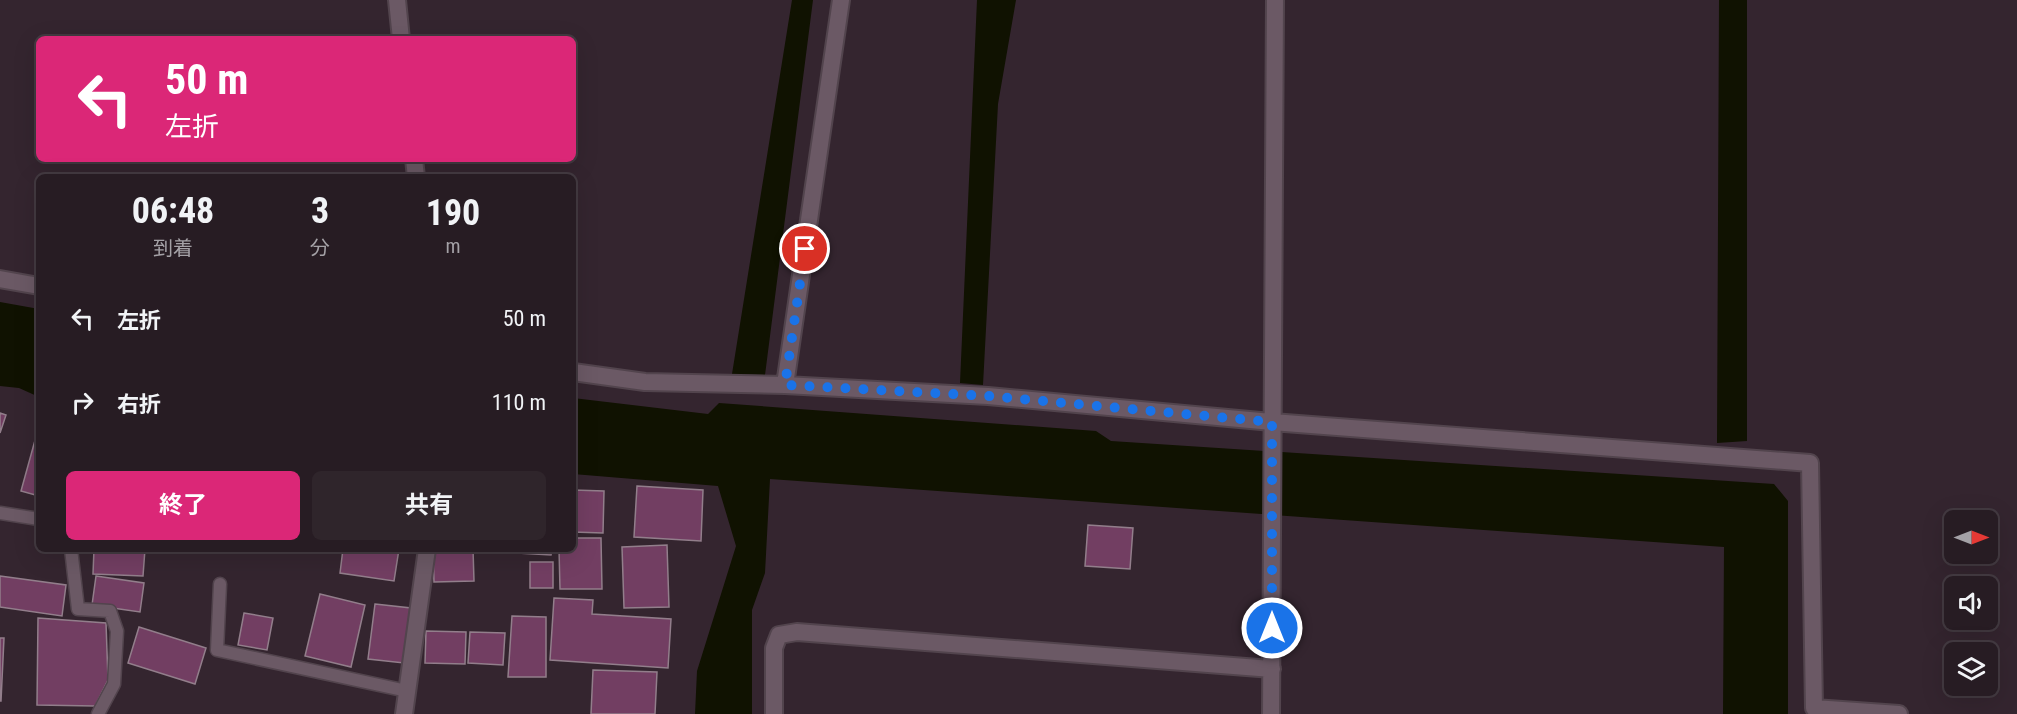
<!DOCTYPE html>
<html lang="ja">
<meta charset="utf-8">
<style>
:root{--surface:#271c23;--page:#2f252b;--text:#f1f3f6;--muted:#a4a1a6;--line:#433a41;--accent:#db2777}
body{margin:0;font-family:"Roboto Condensed","Noto Sans JP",sans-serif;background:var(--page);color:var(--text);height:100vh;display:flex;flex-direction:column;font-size:22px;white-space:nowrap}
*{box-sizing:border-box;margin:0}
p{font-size:20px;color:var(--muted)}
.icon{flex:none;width:33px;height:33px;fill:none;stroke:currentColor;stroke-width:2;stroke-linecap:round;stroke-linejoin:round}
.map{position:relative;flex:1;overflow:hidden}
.drawer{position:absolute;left:36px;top:174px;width:540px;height:378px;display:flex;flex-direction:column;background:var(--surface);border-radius:9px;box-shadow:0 6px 24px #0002,0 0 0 2px var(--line)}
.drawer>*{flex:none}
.hud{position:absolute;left:36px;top:36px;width:540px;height:126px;border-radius:9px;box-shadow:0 6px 24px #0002,0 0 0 2px var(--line);background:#db2777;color:#fff;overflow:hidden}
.needle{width:39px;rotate:90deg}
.controls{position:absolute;left:1944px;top:510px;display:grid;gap:12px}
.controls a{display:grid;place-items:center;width:54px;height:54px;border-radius:9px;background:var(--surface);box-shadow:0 6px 24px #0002,0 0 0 2px var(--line);font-size:30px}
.pin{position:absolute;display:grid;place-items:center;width:51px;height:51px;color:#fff;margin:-26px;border:3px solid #fff;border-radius:50%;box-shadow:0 2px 6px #0007}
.me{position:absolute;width:66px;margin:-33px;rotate:0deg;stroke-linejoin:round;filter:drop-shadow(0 0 4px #0008)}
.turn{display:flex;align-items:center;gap:21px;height:126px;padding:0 30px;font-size:27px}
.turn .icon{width:78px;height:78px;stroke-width:2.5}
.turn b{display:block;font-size:42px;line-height:51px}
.eta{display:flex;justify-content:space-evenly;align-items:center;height:102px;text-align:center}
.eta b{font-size:36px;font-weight:700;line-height:42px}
.primary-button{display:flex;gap:12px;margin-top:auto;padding:12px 30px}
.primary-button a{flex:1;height:69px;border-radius:9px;background:var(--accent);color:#fff;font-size:24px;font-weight:700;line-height:69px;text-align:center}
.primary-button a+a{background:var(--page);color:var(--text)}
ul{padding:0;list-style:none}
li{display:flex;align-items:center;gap:18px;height:84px;padding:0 30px}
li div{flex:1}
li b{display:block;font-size:22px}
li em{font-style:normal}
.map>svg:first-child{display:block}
.water{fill:#101201}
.building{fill:#723e62;stroke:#927e8b;stroke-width:1.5}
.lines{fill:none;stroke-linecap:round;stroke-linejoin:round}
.service-casing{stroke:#52444d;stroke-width:15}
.minor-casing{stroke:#52444d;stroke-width:20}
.service{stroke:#6b5965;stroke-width:12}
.minor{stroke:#6b5965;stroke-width:16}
.route{stroke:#1a73e8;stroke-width:10;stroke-dasharray:0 18}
</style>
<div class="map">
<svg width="2017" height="714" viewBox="0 0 2017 714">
<rect width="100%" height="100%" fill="#34252f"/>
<path class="water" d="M792 0H813L765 375 732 374Z
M977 0H1016L998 104 983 385 960 383Z
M1719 0H1747V441L1717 443Z
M0 302 39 309V397L19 388 0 386Z
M573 398 708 414 719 403 1096 431 1111 441 1774 484 1788 501V714H1723L1724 547 770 479 765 573 752 610V714H695L697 671 736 546 718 486 573 474Z"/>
<path class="building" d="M0 413 6 415 0 433Z
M37 433 39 434V496L21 491Z
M637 486 703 490 701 541 634 537Z
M573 490 604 491 603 533 573 532Z
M1088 525 1133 528 1130 569 1085 566Z
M573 538H601L602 589H560L559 549H573Z
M667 545 669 607 624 608 622 547Z
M94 549H145L143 576 93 574Z
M343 549H399L394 581 340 573Z
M433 549H473L474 581 434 582Z
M498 549H552L551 555 498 552Z
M530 562H553V588H530Z
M0 576 66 585 62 616 0 607Z
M96 576 144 583 140 612 92 605Z
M320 594 365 605 351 667 305 656Z
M554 598 593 600 592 614 671 619 668 668 550 660Z
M375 604 411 608 404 663 368 659Z
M244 613 273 618 267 650 238 645Z
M512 616 546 617V677H508Z
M38 618 106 623 108 680 95 706 37 705Z
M139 627 206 648 195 684 128 663Z
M426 631 466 632 465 664 425 663Z
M470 632 505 633 503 665 468 663Z
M0 638H4L1 701H0Z
M593 670 657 672 655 714H591Z"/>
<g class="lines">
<defs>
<path id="service" d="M0 513 39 519
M71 549 78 609 110 611 117 631 114 684 98 714
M220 584 217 650 407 691"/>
<path id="minor" d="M397 0 401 39
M414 159 416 177
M0 279 39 286
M573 372 645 382 785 385 988 396 1272 422 1810 463 1814 708 1899 714
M785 385 841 0
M404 714 427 549
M774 714V648L779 635 797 632 1272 669
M1271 714 1275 0"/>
</defs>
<use href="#service" class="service-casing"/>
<use href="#minor" class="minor-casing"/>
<use href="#service" class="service"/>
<use href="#minor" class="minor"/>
</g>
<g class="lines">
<path class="route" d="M805 249 785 385 988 396 1272 422V628"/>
</g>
</svg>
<div class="controls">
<a><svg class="needle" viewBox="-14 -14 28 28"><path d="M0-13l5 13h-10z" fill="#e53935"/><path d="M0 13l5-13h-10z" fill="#a4a1a6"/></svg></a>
<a><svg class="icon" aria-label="sound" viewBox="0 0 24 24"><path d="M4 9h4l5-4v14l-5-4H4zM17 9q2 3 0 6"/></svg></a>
<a><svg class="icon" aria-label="layers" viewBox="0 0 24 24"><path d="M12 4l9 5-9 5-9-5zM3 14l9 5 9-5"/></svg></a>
</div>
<div class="pin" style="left:805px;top:249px;background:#d93025"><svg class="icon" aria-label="arrive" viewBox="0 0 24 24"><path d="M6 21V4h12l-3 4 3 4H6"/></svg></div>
<svg class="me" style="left:1272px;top:628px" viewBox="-20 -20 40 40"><circle r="17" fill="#1a73e8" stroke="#fff" stroke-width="3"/><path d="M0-11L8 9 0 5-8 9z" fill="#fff"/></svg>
<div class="hud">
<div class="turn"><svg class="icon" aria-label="left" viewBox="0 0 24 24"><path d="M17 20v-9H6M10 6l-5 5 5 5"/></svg><div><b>50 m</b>左折</div></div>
</div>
<section class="drawer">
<div class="eta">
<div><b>06:48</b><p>到着</p></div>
<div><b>3</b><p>分</p></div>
<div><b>190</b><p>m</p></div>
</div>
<ul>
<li><svg class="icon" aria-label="left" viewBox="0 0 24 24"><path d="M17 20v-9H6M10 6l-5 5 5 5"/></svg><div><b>左折</b></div><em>50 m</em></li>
<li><svg class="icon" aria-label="right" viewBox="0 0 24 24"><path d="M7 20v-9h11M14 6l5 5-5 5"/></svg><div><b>右折</b></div><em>110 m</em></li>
</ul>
<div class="primary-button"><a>終了</a><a>共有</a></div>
</section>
</div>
